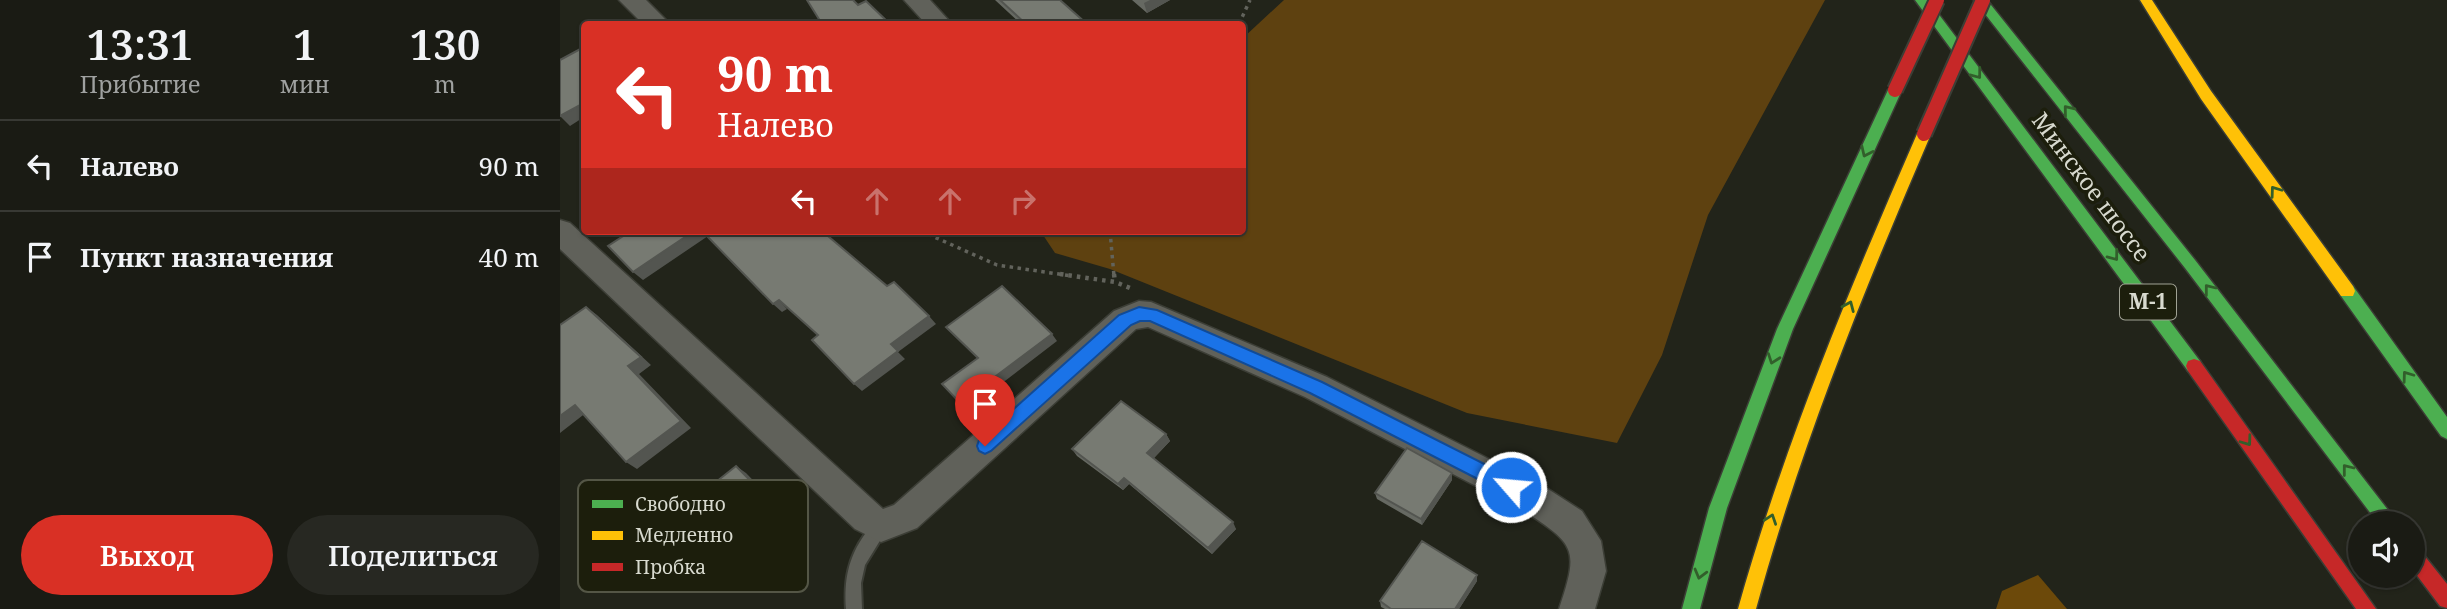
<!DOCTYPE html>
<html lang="ru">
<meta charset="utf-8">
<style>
:root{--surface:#1a1b14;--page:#272822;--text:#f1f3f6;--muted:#9fa1a0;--line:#383934;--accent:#d93025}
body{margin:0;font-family:"Noto Serif",serif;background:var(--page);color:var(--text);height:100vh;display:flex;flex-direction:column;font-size:26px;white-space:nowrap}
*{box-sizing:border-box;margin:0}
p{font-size:23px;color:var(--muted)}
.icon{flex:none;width:38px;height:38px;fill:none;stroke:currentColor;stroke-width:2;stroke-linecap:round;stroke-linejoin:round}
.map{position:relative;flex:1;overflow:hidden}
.panel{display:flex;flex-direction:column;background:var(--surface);width:560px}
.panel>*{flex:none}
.banner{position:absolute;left:21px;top:21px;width:665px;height:214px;border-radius:7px;box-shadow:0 2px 5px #0004,0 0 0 2px var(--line);background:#d93025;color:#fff;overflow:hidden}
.controls{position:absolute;left:1788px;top:511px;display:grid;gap:14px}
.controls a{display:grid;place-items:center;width:77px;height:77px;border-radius:50%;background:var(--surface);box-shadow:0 2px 5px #0004,0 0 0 2px var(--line);font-size:35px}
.pin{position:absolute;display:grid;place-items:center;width:60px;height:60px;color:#fff;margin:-72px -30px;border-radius:50% 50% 50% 0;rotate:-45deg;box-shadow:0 0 7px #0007}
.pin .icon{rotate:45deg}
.me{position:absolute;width:77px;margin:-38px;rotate:297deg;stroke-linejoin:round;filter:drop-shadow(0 0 5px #0008)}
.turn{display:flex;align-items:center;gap:24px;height:147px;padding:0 21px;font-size:32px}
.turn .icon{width:91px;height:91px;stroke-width:2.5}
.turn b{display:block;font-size:49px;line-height:60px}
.lanes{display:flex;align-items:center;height:66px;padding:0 21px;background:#0003;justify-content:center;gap:35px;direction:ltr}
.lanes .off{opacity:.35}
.eta{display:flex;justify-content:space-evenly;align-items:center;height:119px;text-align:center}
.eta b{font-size:42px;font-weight:600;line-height:49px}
.primary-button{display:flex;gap:14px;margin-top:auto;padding:14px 21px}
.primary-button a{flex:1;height:80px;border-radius:42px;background:var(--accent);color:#fff;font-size:28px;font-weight:600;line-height:80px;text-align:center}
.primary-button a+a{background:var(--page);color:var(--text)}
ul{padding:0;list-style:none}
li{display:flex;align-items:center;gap:21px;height:91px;padding:0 21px;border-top:2px solid var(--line)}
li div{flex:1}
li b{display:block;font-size:26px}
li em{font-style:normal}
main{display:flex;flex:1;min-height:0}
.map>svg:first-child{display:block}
.green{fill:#5e4110}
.forest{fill:#6c490a}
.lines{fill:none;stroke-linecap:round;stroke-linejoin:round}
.lane-casing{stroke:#3c3e36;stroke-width:4}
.street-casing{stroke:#3c3e36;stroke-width:3}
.fast-casing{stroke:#3c3e36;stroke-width:3}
.slow-casing{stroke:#3c3e36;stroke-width:3}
.jam-casing{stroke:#3c3e36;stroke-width:3}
.path-far1{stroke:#62635c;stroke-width:3.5;stroke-dasharray:3.5 4.5;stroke-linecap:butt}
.path{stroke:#62635c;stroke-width:4.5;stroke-dasharray:3.5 5;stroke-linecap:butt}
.lane{fill:#60615a;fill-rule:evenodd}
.street{fill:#60615a;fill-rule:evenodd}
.fast{fill:#4caf50;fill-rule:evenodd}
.slow{fill:#ffc107;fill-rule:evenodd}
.jam{fill:#c62828;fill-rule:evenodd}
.jam-bridge-casing{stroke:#3c3e36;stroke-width:18;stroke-linecap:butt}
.jam-bridge{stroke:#c62828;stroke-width:14}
.wall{fill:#666962}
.shaded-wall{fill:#535550}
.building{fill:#777a72;stroke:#535550;stroke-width:2}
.oneway{stroke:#325f2b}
.route{fill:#1a73e8;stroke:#114b97;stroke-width:2}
.labels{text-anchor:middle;stroke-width:7;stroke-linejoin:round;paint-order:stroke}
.shield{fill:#1c1e0c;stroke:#a0a294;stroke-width:2}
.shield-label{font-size:21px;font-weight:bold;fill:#d8dacf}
.street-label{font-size:23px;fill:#d8dacf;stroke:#1c1e0c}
.key{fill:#1c1e0c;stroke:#545646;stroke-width:2}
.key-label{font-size:19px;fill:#d8dacf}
</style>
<main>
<section class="panel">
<div class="eta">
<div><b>13:31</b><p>Прибытие</p></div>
<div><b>1</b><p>мин</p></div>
<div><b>130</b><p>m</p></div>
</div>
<ul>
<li><svg class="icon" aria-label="left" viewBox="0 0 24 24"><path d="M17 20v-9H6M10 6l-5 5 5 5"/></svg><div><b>Налево</b></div><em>90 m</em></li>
<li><svg class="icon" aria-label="arrive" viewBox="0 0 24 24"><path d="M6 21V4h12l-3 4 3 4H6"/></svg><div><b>Пункт назначения</b></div><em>40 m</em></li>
</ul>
<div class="primary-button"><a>Выход</a><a>Поделиться</a></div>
</section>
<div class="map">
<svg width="1887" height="609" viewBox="0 0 1887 609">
<rect width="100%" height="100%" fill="#22241a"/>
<path class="green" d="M724 0H1265L1148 215 1102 355 1057 443 907 413 550 269 495 253 483 235 486 231H682L683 38Z"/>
<path class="forest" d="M1478 575 1507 609H1436L1442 591Z"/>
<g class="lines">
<defs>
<path id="lane" d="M321 518 327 521 329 526 305 565 301 583 302 609H286C284 580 288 558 305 534 310 527 313 521 321 518Z"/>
<path id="street" d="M59 0H86L110 24H83Z
M344 0H370L392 24H366Z
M0 220 10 223 323 509 334 505 554 311 579 301 591 302 767 377 988 489 1022 511 1041 541 1046 571 1035 609H999C1019 549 1016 545 964 511L745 397 588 327 576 329 357 528 321 542 295 529 0 249Z"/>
<path id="fast" d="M1355 0H1368L1640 361 1642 366 1640 371 1634 373 1628 371Z
M1414 0H1427L1635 260 1838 523H1818L1625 268Z
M1335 85 1342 90 1233 329 1167 508 1140 609H1122L1149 508 1217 329 1328 90Z
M1787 285 1793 286 1887 417V439L1881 436 1781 296 1779 291 1781 286Z"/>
<path id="slow" d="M1580 0H1592L1651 91 1793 286 1795 291 1793 296H1781L1641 99Z
M1364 129 1371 134C1304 290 1241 445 1196 609H1178C1224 445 1289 290 1357 134Z"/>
<path id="jam" d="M1634 359 1640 361 1816 609H1796L1628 371 1626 366 1628 361Z
M1853 546 1859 549 1887 584V608L1880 606 1853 570Z"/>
</defs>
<use href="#lane" class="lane-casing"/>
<use href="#street" class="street-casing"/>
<use href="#fast" class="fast-casing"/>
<use href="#slow" class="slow-casing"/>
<use href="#jam" class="jam-casing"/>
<path class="path-far1" d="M679 24 690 0
M361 231 437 265 512 276
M550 231 554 276"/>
<path class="path" d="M500 274 555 282 570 288
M554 274 555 282"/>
<use href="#lane" class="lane"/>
<use href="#street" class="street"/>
<use href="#fast" class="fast"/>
<use href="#slow" class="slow"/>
<use href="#jam" class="jam"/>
<defs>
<path id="jam-bridge" d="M1335 90 1377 0
M1364 134 1423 0"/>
</defs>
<use href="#jam-bridge" class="jam-bridge-casing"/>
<use href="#jam-bridge" class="jam-bridge"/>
</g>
<path class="wall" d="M435 0H500L527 24H461Z
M572 0H610L587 13Z
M606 434 610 441 594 458 676 529 652 554 569 484 563 490 517 456 512 449Z
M892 480 862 525 817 499 815 493Z
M917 575V581L899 609H825L821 607 820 601Z"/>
<path class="shaded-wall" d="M590 0H610L587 13 584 3Z
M24 103V117L10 126 0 116Z
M134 231H142L148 236 83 280 73 272Z
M219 300 227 309 222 312 213 304Z
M26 307 37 315 91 365 79 374 131 428 77 469 66 462 68 366Z
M369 316 376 324 338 352 345 359 302 391 294 384 331 344Z
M492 334 497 341 407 410 400 403Z
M15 405 27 412 0 433V416Z
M606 434 610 441 592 460 587 453Z
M176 466 186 473 218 506 155 558 144 552Z
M892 473V480L862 525 861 519Z
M564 478 569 484 563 490 558 484Z
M673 522 676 529 652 554 648 548Z
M917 575V581L899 609H895Z"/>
<path class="building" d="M247 0H293L298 5 306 1 330 24H262Z
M440 0H500L527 24H466Z
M24 47V103L0 116V60Z
M71 231H134L73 272 48 246Z
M142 231H262L327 286 334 282 369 316 331 344 338 351 294 384 252 340 258 335 219 300 213 304Z
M442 286 492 334 400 403 382 384 418 358 386 327Z
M26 307 81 357 68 366 121 421 66 462 15 405 0 416V325Z
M561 401 606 434 587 453 673 522 648 548 564 478 558 484 512 449Z
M847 448 892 473 861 519 815 493Z
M176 466 208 499 144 552 112 517Z
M862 541 917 575 895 609H831L820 601Z"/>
<defs><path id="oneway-chevron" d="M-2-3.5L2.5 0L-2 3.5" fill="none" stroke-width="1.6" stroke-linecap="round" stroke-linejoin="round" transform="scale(1.75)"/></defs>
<g class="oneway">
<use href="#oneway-chevron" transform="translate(1417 74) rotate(53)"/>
<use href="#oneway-chevron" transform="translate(1508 110) rotate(-129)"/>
<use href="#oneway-chevron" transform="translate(1306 152) rotate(115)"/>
<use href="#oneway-chevron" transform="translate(1715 191) rotate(-126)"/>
<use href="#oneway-chevron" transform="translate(1554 256) rotate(53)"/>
<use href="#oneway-chevron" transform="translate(1649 289) rotate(-128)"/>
<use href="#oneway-chevron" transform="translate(1289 306) rotate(-67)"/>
<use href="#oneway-chevron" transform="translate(1213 359) rotate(110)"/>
<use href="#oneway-chevron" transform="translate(1847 376) rotate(-126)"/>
<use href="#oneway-chevron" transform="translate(1687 441) rotate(54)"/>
<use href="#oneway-chevron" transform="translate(1787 469) rotate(-128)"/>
<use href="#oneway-chevron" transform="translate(1211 519) rotate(-71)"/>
<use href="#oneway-chevron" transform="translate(1140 574) rotate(105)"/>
</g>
<path class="route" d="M579 307 597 310 762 382 958 481 960 487 958 493 951 496 945 493 750 393 590 321H580L571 325 431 451 425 454 419 451 417 446 419 440 559 315Z"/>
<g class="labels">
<rect class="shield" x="1560" y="284.5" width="56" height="35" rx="5"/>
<g class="shield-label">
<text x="1588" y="309">М-1</text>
</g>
<g class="street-label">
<text transform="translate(1531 187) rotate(53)" y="8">Минское шоссе</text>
</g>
</g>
<rect x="18" y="480" width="230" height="112" rx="10" class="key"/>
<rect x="32" y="500" width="31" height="8" fill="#4caf50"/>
<rect x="32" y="531" width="31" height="9" fill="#ffc107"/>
<rect x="32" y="563" width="31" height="8" fill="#c62828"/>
<g class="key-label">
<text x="75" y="511">Свободно</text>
<text x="75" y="542">Медленно</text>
<text x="75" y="574">Пробка</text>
</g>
</svg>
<div class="controls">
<a><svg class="icon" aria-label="sound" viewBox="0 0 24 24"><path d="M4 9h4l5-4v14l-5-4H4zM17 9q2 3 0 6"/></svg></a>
</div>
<div class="pin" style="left:425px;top:446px;background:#d93025"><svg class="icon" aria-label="arrive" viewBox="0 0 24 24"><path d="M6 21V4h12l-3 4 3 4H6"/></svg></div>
<svg class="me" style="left:951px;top:487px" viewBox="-20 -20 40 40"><circle r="17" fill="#1a73e8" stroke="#fff" stroke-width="3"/><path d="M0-11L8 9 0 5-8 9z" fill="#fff"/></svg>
<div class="banner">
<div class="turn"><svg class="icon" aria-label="left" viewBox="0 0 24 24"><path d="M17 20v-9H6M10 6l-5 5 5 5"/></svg><div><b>90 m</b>Налево</div></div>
<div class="lanes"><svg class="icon" aria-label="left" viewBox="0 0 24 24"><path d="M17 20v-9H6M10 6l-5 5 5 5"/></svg><svg class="icon off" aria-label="ahead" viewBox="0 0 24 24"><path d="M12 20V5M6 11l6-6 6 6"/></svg><svg class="icon off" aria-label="ahead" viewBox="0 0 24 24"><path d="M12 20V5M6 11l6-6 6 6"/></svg><svg class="icon off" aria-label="right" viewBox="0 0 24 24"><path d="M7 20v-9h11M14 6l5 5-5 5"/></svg></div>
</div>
</div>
</main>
